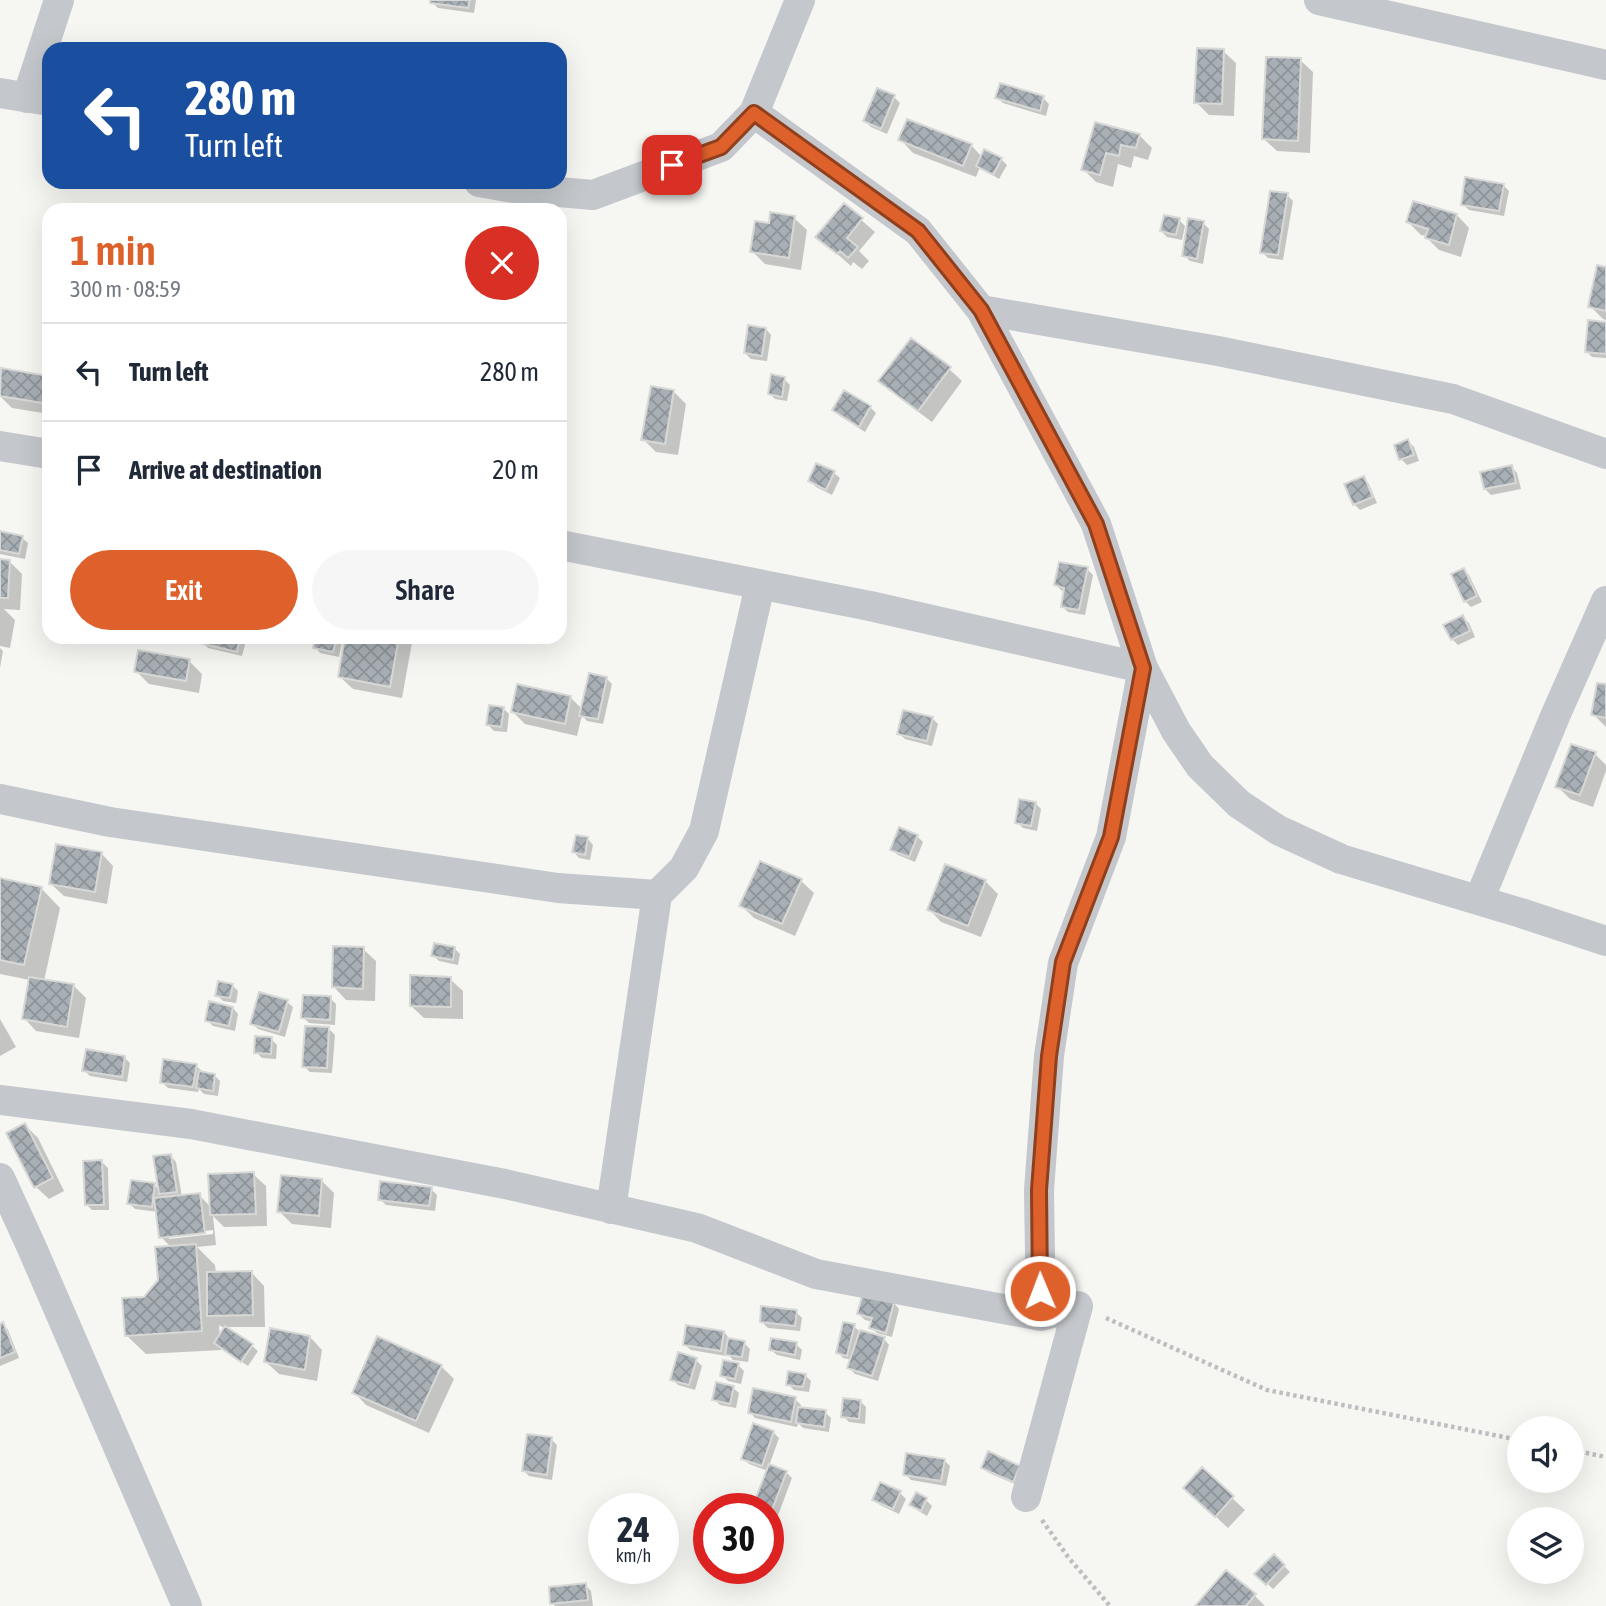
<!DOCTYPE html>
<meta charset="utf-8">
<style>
:root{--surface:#fff;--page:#f6f6f7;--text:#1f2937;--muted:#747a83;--line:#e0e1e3;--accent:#de612c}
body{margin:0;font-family:"Asap Condensed",sans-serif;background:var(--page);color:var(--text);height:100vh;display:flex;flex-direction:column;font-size:26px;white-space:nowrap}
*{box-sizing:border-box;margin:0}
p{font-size:23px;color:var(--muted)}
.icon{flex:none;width:38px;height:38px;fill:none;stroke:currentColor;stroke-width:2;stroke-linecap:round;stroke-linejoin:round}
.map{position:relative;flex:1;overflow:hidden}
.details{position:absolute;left:42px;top:203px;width:525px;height:441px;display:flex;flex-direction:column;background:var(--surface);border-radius:21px;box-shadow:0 7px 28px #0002}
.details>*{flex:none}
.banner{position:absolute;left:42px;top:42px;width:525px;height:147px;border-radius:21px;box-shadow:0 7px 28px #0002;background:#1a4fa0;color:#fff;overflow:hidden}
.tools{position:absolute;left:1507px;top:1416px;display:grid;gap:14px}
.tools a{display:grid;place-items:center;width:77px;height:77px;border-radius:50%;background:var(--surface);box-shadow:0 7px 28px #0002;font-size:35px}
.speed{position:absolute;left:588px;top:1493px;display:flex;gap:14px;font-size:35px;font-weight:700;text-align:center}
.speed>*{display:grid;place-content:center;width:91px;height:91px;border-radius:50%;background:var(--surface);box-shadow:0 7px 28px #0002;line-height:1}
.speed small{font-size:18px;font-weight:400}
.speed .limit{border:10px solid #d22;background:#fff;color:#111}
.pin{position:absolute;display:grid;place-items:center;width:60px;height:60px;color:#fff;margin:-30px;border-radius:14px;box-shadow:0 4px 10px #0006}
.me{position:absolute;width:77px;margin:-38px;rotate:359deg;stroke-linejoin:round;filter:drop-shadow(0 0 5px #0008)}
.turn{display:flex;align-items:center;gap:24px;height:147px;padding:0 28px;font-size:32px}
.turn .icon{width:91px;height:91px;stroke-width:2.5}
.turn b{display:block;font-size:49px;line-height:60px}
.round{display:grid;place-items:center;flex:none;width:74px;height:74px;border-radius:37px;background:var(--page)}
.headline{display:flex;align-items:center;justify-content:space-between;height:119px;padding:0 28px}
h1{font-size:42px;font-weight:600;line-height:52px;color:var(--accent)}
.action{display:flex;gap:14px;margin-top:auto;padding:14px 28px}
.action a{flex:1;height:80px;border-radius:42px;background:var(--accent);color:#fff;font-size:28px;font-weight:600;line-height:80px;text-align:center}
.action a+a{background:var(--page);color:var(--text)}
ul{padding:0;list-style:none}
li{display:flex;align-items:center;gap:21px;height:98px;padding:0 28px;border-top:2px solid var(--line)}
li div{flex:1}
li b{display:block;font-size:26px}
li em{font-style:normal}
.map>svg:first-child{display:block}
.shadow{fill:#0003;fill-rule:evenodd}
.building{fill:url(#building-cross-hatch);stroke:#d8d8d6;stroke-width:2}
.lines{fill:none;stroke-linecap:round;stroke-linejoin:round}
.path{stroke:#bcbec0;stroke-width:4.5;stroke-dasharray:3.5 3.5;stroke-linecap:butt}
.street{stroke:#c4c7cb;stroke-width:30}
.route-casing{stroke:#903f1d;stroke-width:18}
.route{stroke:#de612c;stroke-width:12}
</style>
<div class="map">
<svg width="1606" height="1606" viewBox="0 0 1606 1606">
<defs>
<pattern id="building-cross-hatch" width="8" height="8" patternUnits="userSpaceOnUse" patternTransform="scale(1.75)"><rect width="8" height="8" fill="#a9b0b5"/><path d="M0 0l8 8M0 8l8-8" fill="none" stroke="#8d9499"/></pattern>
</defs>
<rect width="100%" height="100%" fill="#f6f6f3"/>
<path class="shadow" d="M432 0H476L474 13 438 8 432 2Z
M1223 51 1236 63 1234 116 1209 115 1196 102Z
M1300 60 1313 72 1310 153 1277 151 1264 139Z
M894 97 900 103 887 134 871 127 865 121Z
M997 97 1043 98 1049 104 1046 116 1003 103Z
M1096 124 1139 135 1152 148 1148 160 1134 156 1131 168 1118 164 1113 187 1096 182 1083 169Z
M901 140 971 145 982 157 1001 159 1007 165 999 179 980 167 976 177 913 153Z
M1503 185 1509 191 1504 216 1469 210 1463 204Z
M1287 195 1293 201 1283 260 1268 258 1262 252Z
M844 205 875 232 859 251 869 261 862 269 853 262 851 266 818 237Z
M1457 215 1469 228 1461 257 1439 250 1427 238V236L1421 235 1408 222Z
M794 218 807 230 801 270 765 264 752 251 770 225Z
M1179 220 1185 226 1182 240 1167 237 1161 231Z
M1203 223 1209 229 1203 264 1190 261 1184 255Z
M1606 269V320L1603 319 1590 306Z
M1606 324V358L1592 357 1586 351Z
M766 329 771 335 767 361 751 359 745 353Z
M949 369 962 381 932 422 893 393 880 380Z
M3 370 47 378 49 379V414L12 408 0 396Z
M784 379 790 385 787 401 775 399 769 393Z
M673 391 686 404 678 455 656 452 643 439Z
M845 392 870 407 876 413 865 432 840 416 834 410Z
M1408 441 1414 447 1419 461 1407 465 1401 459Z
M1512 467 1517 473 1521 489 1491 495 1485 489Z
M834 473 840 478 832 495 816 487 810 481Z
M1363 478 1369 484 1377 503 1360 510 1354 504Z
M0 533 22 538 28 543 25 559 0 554Z
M0 561H9L22 574 20 610 4 609 15 620 10 648 0 646Z
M1087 569 1093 575 1085 615 1068 612 1062 606 1065 591H1062L1056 585Z
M1464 570 1469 575 1482 602 1471 607 1465 601Z
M1463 617 1469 623 1475 637 1458 645 1452 639Z
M203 637H247L242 656 208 648 202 642Z
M317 637H343L339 657 320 653 315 647Z
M347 637H413L402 698 353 689 340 677Z
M0 648 3 651 0 668Z
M189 661 202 674 199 693 149 684 136 671Z
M607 679 612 684 603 724 587 721 582 715 577 736 525 724 513 712 570 697 583 710Z
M1606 686V727L1593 714Z
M503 708 509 714 507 732 494 731 488 725Z
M932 718 938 724 932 746 905 739 899 734Z
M1595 754 1606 765V771L1593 807 1570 799 1557 786Z
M1035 803 1041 809 1037 831 1023 828 1017 822Z
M917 836 923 842 915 862 898 855 892 850Z
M588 839 593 845 590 860 579 858 574 852Z
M101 853 113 866 107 904 64 896 51 884Z
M761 863 801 881 814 893 795 936 754 918 741 905Z
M0 879 41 888 60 908 44 981 73 985 86 998 79 1038 36 1031 24 1018 30 980 0 974Z
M985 881 998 894 981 937 941 922 929 909Z
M454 948 460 954 458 965 439 961 433 955Z
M363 949 376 961 375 1001 346 1000 334 987Z
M450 979 463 991V1019L424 1018 411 1006Z
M232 985 238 991 236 1003 223 1001 217 995Z
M330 998 336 1004 335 1025 309 1023 303 1017Z
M287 1002 293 1007 285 1037 258 1029 252 1023Z
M233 1008 238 1014 235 1031 213 1026 207 1020Z
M0 1019 16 1047 0 1056Z
M329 1029 335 1035 332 1073 310 1072 304 1066Z
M271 1039 277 1045 276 1059 262 1058 256 1052Z
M124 1057 130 1063 127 1082 90 1076 84 1070Z
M196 1066 202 1071 201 1073 214 1075 220 1081 218 1096 204 1094 199 1089 198 1092 168 1088 162 1082Z
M25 1125 38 1138 64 1191 49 1199 36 1187Z
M171 1156 176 1162 182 1197 199 1195 211 1207 253 1174 266 1186 267 1226 224 1227 213 1216 216 1245 197 1247 215 1265 216 1273H252L264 1286 265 1327H222L219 1325 220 1337 226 1328 252 1346 258 1351 248 1366 221 1348V1350L146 1354 126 1335 145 1299 160 1281 171 1247 161 1237 158 1212 135 1209 129 1203 154 1185 161 1191ZM213 1230V1234L169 1239V1235Z
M102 1162 108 1168 109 1210H92L86 1204Z
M322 1181 334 1193 331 1228 292 1224 279 1211Z
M431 1189 437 1195 435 1211 386 1205 380 1199Z
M894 1303 899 1309 892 1337 877 1333 871 1327 873 1322 865 1320 859 1314Z
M796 1312 802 1318 800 1331 768 1328 762 1322Z
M3 1324 8 1330 19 1358 0 1366V1325Z
M854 1326 859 1331 884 1339 889 1345 878 1381 855 1374 849 1368 852 1360 843 1358 838 1352Z
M724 1332 729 1338 744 1343 750 1349 748 1362 733 1360 727 1353 726 1356 691 1350 685 1345Z
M310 1337 322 1350 317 1381 279 1374 266 1362Z
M796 1344 802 1350 800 1360 777 1355 771 1350Z
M696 1360 702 1366 695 1390 678 1385 672 1379Z
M738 1365 744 1371 741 1384 728 1381 722 1375Z
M441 1366 454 1379 429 1433 366 1405 354 1392Z
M805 1375 811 1381 809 1392 794 1390 788 1384Z
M733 1388 739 1393 736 1408 720 1405 714 1399Z
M795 1399 801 1405 800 1409 825 1412 831 1418 829 1432 803 1428 798 1423 797 1427 755 1418 750 1412Z
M860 1401 866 1407 865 1424 849 1422 843 1416Z
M773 1432 779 1438 769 1466 786 1472 792 1478 774 1526 768 1524V1508H754L768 1471 749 1464 743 1458Z
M551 1439 557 1445 552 1480 529 1476 524 1471Z
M944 1460 950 1466 946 1486 911 1480 905 1474Z
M983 1467H1019V1486L989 1473Z
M1202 1470 1245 1510 1228 1528 1198 1500Z
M900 1493 906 1499 899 1514 880 1505 874 1499Z
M916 1494 926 1500 932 1506 927 1516 917 1510 911 1504Z
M1274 1556 1290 1572 1273 1589 1257 1574Z
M1226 1572 1255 1596 1265 1606H1197Z
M585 1585 591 1591 593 1606H555L552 1603Z"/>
<path class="building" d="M430 0H470L468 8 430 3Z
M1197 48 1224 49 1222 104 1194 103Z
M1266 57 1301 58 1298 141 1262 139Z
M1000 83 1044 96 1040 111 995 98Z
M877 88 895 95 881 129 863 121Z
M907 119 972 144 963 166 898 140Z
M1095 122 1140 134 1136 148 1121 145 1119 156 1106 153 1100 175 1081 170Z
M984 149 1002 158 993 175 976 166Z
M1465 177 1504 184 1499 211 1461 205Z
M1270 191 1288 193 1278 255 1260 253Z
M1413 201 1457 214 1449 245 1425 238 1428 229 1406 222Z
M844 203 863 218 847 238 858 247 848 258 840 251 837 254 815 237Z
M770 212 795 216 789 258 750 252 755 221 769 223Z
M1164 215 1180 218 1176 235 1160 231Z
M1188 218 1204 221 1197 259 1182 256Z
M1597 265 1606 267V311L1588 307Z
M1588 320 1606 322V354L1585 352Z
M748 325 766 328 762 356 744 353Z
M911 338 951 367 918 411 878 381Z
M1 368 48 376 43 403 0 396Z
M771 374 785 377 782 397 768 394Z
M651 386 674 390 665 444 641 440Z
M844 390 871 406 859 427 832 410Z
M1408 439 1414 455 1399 460 1394 445Z
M816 463 835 471 826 490 808 481Z
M1512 465 1516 483 1484 489 1480 472Z
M1364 476 1373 497 1353 505 1344 484Z
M0 531 23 536 19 554 0 550Z
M0 559 10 560 8 598H0Z
M1059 562 1088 567 1079 610 1061 607 1064 588 1054 585Z
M1464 568 1477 596 1464 602 1451 574Z
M1463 615 1470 631 1451 640 1443 625Z
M201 637H240L237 652 200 643Z
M315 637H337L333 652 313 648Z
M345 637H399L390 687 338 677Z
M138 650 190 659 186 681 134 672Z
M589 673 607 677 598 719 579 716Z
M1597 683 1606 684V718L1591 715Z
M517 684 571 696 565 724 511 712Z
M489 705 504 707 501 727 486 725Z
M903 710 933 717 927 741 897 734Z
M1571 744 1596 752 1580 795 1555 787Z
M1019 799 1036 802 1031 826 1015 823Z
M899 827 918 835 909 857 890 850Z
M576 835 588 837 585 855 572 852Z
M56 844 102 852 95 892 49 884Z
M760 861 802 879 782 924 739 906Z
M945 864 986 880 968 926 927 910Z
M0 878 42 887 24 965 0 960Z
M434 943 455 947 453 960 431 956Z
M333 946 364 947 363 989 332 987Z
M410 975 451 977V1007L410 1006Z
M29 977 74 984 67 1027 22 1019Z
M218 981 233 984 230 998 215 996Z
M259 992 288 1000 279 1032 250 1024Z
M303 995 331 996 330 1020 301 1018Z
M209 1001 233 1007 229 1026 205 1021Z
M305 1026 329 1027 327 1068 302 1067Z
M255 1036 272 1037 271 1054 254 1053Z
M86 1049 125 1056 122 1077 82 1071Z
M163 1059 197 1064 193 1087 160 1083Z
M199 1071 215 1074 213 1091 196 1088Z
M25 1123 53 1178 34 1188 6 1133Z
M171 1154 177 1192 159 1194 153 1156Z
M102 1160 104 1205H85L83 1161Z
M254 1172 256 1214 210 1215 208 1174Z
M281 1175 322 1179 319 1216 277 1212Z
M131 1180 155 1183 152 1207 127 1204Z
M380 1181 432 1187 429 1206 378 1200Z
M200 1193 205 1233 159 1238 154 1198Z
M196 1244 202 1331 125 1336 122 1298 144 1297 158 1280 155 1247Z
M252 1271 253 1315 207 1316V1272Z
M863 1293 894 1302 886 1333 869 1328 872 1318 857 1314Z
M761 1306 797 1310 795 1326 760 1322Z
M3 1322 15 1352 0 1358V1324Z
M843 1322 855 1324 847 1356 836 1353Z
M686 1325 724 1331 721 1351 683 1345Z
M225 1326 253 1344 241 1362 214 1343Z
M270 1328 310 1336 305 1370 264 1362Z
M860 1330 885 1337 872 1376 847 1368Z
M377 1336 442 1365 416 1421 352 1393Z
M728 1338 745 1341 742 1357 725 1355Z
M771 1338 797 1342 795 1355 769 1350Z
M678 1352 697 1358 689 1385 670 1380Z
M723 1360 739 1363 735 1379 720 1376Z
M788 1371 806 1374 803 1387 786 1385Z
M716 1382 734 1386 730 1404 712 1400Z
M753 1388 796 1397 791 1422 748 1413Z
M843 1398 861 1400 859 1419 841 1417Z
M798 1407 826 1410 824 1427 796 1423Z
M753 1423 774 1431 762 1466 741 1459Z
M527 1434 552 1437 547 1475 522 1471Z
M988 1451 1020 1466 1013 1482 981 1468Z
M906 1453 945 1459 941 1481 903 1475Z
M769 1464 787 1471 768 1520V1508H752Z
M1202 1467 1234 1496 1215 1517 1183 1488Z
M880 1482 901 1491 893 1509 872 1500Z
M916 1492 927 1498 921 1511 909 1505Z
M1274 1554 1285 1565 1266 1585 1254 1574Z
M1226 1570 1256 1594 1246 1606H1195Z
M586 1583 588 1600 550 1604 549 1587Z"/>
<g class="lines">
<path class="path" d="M1106 1318 1267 1390 1519 1440
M1572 1450 1606 1457
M1042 1520 1068 1557 1110 1606"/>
<path class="street" d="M1319 0 1606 65
M0 93 49 101
M27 98 59 0
M754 113 918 231 981 310 1096 524 1143 668 1176 731 1200 766 1239 804 1278 830 1341 859 1521 913 1606 941
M479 182 513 188 593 195 721 147 754 113 800 0
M981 310 1218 351 1453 399 1606 454
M0 446 49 454
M560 545 870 606 1143 668
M0 799 110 822 558 888 657 895
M1479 900 1556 714 1606 601
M0 1100 191 1124 505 1184 697 1228 816 1274 1041 1316
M0 1178 32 1248 187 1606
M611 1209 657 895 684 868 704 831 760 585
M1026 1497 1078 1306 1041 1316 1039 1190 1049 1056 1063 963 1111 837 1143 668"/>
</g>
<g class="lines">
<defs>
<path id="route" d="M672 165 721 147 754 113 918 231 981 310 1096 524 1143 668 1111 837 1063 962 1049 1056 1045 1110 1039 1190 1040 1291"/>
</defs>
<use href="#route" class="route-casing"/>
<use href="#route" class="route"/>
</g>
</svg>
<div class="tools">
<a><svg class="icon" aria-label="sound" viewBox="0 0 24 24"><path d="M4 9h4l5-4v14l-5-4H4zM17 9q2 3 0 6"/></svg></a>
<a><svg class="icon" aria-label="layers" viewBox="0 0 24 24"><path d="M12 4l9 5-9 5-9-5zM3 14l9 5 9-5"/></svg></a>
</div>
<div class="speed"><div>24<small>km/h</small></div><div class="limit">30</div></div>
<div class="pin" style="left:672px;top:165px;background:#d93025"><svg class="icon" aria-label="arrive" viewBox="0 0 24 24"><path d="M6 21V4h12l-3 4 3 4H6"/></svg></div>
<svg class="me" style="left:1040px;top:1291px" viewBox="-20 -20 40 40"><circle r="17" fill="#de612c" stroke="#fff" stroke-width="3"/><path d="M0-11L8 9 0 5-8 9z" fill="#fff"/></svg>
<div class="banner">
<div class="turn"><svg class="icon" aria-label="left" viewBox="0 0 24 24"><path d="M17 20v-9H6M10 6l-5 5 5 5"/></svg><div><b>280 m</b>Turn left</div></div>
</div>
<section class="details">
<div class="headline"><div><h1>1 min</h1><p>300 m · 08:59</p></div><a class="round" style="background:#d93025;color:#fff"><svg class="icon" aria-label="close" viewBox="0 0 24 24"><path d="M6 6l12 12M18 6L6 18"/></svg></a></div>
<ul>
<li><svg class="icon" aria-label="left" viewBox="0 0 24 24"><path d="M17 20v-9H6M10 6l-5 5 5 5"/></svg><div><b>Turn left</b></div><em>280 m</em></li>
<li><svg class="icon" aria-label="arrive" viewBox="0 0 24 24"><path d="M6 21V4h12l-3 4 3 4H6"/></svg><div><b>Arrive at destination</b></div><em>20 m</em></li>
</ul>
<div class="action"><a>Exit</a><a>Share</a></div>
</section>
</div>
